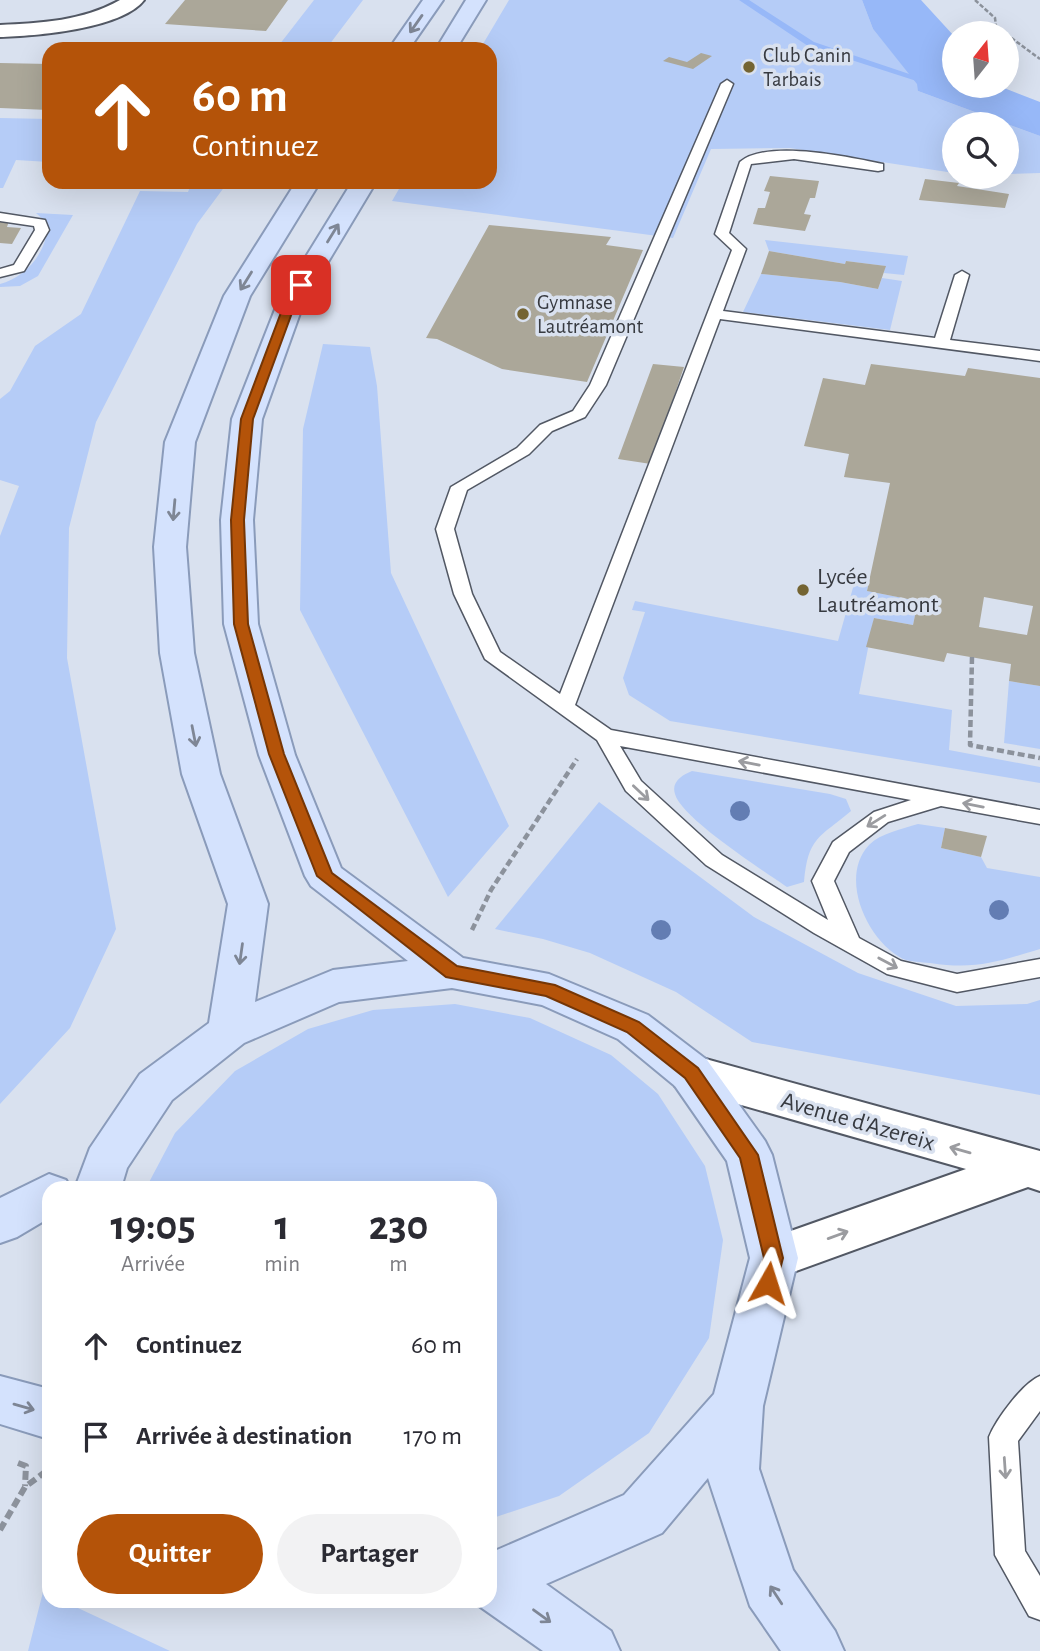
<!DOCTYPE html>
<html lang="fr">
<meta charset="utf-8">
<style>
:root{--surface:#fff;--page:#f2f2f3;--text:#2b2b33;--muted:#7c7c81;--accent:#b45309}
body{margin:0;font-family:"Alegreya Sans",sans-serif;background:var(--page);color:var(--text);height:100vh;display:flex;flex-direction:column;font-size:26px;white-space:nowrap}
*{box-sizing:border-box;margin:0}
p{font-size:23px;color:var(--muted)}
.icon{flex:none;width:38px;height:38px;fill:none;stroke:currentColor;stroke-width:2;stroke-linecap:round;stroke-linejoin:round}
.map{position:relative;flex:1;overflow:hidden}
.drawer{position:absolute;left:42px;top:1181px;width:455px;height:427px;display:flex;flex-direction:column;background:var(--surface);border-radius:21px;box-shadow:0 7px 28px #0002}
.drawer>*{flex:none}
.top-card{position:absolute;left:42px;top:42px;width:455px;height:147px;border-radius:21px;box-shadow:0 7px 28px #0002;background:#b45309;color:#fff;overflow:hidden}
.needle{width:46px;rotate:17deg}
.buttons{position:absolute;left:942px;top:21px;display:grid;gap:14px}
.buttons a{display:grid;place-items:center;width:77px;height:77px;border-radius:50%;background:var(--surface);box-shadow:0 7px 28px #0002;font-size:35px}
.pin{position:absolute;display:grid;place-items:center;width:60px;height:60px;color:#fff;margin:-30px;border-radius:14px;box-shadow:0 4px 10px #0006}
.me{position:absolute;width:77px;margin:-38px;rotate:6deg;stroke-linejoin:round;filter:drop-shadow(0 0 5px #0008)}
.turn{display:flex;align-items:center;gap:24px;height:147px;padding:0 35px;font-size:32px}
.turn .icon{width:91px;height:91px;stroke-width:2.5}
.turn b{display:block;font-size:49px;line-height:60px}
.eta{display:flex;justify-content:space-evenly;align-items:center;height:119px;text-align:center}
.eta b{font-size:42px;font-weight:600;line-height:49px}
.cta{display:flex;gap:14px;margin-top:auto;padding:14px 35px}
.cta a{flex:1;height:80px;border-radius:42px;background:var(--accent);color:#fff;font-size:28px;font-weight:600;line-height:80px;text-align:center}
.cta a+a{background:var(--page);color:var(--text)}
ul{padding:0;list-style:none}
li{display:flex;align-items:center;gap:21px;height:91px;padding:0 35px}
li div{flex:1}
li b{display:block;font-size:26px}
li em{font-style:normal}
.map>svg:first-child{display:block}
.green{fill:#b5ccf7}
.water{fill:#97b8f8}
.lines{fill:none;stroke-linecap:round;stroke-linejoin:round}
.stream{fill:#97b8f8;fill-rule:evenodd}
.building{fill:#aba799;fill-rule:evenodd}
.lane-casing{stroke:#525864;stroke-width:3}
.street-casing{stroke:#525864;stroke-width:4}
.secondary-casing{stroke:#525864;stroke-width:4}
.primary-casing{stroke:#8a9bba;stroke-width:4}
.path-far2{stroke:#8c929c;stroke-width:2.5;stroke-dasharray:4.5 2;stroke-linecap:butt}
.path-far1{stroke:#8c929c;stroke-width:4.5;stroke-dasharray:7 3.5;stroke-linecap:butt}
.path{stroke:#8c929c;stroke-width:6;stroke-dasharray:9 4.5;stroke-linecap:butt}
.lane{fill:#fff;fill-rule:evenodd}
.street{fill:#fff;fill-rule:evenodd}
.secondary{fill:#fff;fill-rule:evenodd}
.primary{fill:#d4e2fd;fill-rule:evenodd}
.tree{fill:#637db3}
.oneway{stroke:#7e8695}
.oneway2{stroke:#9b9ca0}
.route{fill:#b45309;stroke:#753606;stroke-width:2}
.poi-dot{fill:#746432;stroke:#d9e1ef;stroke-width:2.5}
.labels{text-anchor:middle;stroke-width:7;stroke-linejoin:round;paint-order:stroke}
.far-poi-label{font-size:21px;fill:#373a40;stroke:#d9e1ef;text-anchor:start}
.poi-label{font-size:24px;fill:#373a40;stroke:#d9e1ef;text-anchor:start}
.street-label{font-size:24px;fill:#373a40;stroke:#d9e1ef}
</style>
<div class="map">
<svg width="1040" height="1651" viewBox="0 0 1040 1651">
<rect width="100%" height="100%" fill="#d9e1ef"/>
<path class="green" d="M314 0H363L326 49H276Z
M509 0H862L873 29 918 84V91L1040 136V173L1006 174V124H954V173L790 148 711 149 673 238 392 201 403 182H490V49H480Z
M0 118 49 119V162L16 160 3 188H0Z
M192 182H228L197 224 96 422 69 528 67 658 116 929 70 1028 0 1104V536L19 486 0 480V399L10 391 35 346 81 314 140 191 188 192Z
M36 213 73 215 38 276 20 286 0 287V284C25 278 49 251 47 223Z
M765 240 908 256 904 275 884 273 885 266 846 261 845 264 769 251Z
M761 274 840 282 878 289 882 278 902 281 890 330 743 312Z
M323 344 370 347 377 386 391 573 509 826 448 897 300 610 303 429Z
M856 577 869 580 867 591 918 601 913 625 874 618 859 694 952 710 949 750 1040 767V783L670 721 629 695 623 678 645 612 632 610 635 601 838 641Z
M1009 681 1040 686V749L1004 743Z
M692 771 830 794 846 799 851 811C819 838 808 837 804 882L787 887C764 871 681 818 675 794 671 782 682 775 692 771Z
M599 802 754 917 858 973 956 1006 1027 1004 1040 1000V1095L752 1042 676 992 590 953 543 939 495 929Z
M918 824 945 828 941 848 981 857 987 868 1040 877V949C996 962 976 970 930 963 921 962 911 962 903 959 868 942 838 878 869 845 881 833 902 829 918 824Z
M455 1004 530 1018 611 1055 658 1094 705 1166 723 1240 709 1338 649 1433 559 1496 490 1519V1188H146L175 1133 235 1071 308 1029 373 1010Z
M43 1592 49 1595V1601H63L170 1651H28Z"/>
<path class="water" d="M862 0H921L954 36V86H999L1040 102V136L918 91 917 84 873 29Z"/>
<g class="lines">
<path class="stream" d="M739 0H749L814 42 936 83 929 85 808 46Z"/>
</g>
<path class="building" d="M185 0H288L266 31 165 24Z
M701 53 712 56 693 69 663 61 669 57 687 62Z
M0 63 49 64V110L0 108Z
M770 176 819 181 815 198H810L804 214 811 215 805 231 753 224 758 208H765L770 192 764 191Z
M925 179 959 183 957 186 1009 194 1005 208 919 200Z
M0 221H9L7 227 21 228 12 244 0 243Z
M489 225 611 237 606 245 643 250 587 382 502 369 437 339 426 338Z
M769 251 845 264 846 261 886 266 878 289 840 282 761 274Z
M653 364 684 367 651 464 618 459Z
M871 364 965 376 968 368 1040 378V686L1009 681 1011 664 947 653 944 662 866 647 874 618 913 625 918 601 867 591 890 483 844 477 849 454 804 446 823 378 865 385ZM984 597 1033 606 1027 635 979 627Z
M945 828 987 836 981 857 941 848Z"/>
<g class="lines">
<defs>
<path id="lane" d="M727 80 733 84 606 385 585 417 552 431 529 454 467 490 454 529 472 594 500 652 560 694 732 250 715 234 740 162C767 139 849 157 883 164V170L878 171 794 159 751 164 729 233 746 249 723 311 935 338 955 275 962 271 969 275 950 340 1040 351V361L720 319 575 705 611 730 1040 810V824L941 806 888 822 849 852 834 881 859 938 901 961 957 974 1040 959V977L957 992 887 974 814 933 706 865 626 791 597 740 485 659 454 594 436 529 451 487 517 448 540 425 573 411 590 385 721 84ZM620 746 911 800 874 812 833 842 812 881 828 920 722 855 641 781Z
M0 213 45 220 49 230 24 271 0 277V269L14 265 35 230 34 226 0 221Z
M1040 1376V1411L1018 1441 1025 1551 1040 1576V1620L1029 1616 995 1555 989 1437C996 1419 1023 1383 1040 1376Z"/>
<path id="street" d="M120 0H144C122 29 35 36 0 37V25C41 23 83 21 120 0Z"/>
<path id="secondary" d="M691 1055 1040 1151V1191L1028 1187 774 1279 757 1273 750 1258 757 1243 966 1169 675 1086 669 1073 675 1060Z"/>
<path id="primary" d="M423 0H443L409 49H389Z
M466 0H486L456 49H436Z
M296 182H320L250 296 195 442 186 547 194 653 220 774 268 904 255 1002 333 970 408 961 311 886 305 876 259 755 224 624 221 520 232 419 278 302 352 182H376L304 302 262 419 253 520 258 624 295 755 341 868 463 958 549 974 648 1015 707 1060 765 1141 772 1155 798 1258 763 1406 759 1469 793 1570 835 1631 844 1651H781L750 1606 708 1478 662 1533 546 1584 611 1631 620 1651H543L472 1601H490V1553L624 1495 714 1394 750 1258 727 1161 675 1086 618 1039 542 1005 452 988 339 1002 244 1043 172 1100 127 1168 121 1188H75L90 1148 140 1074 209 1023 228 904 182 774 160 653 154 547 165 442 224 296Z
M49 1174 66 1180 70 1188H49V1218L17 1237 0 1243V1198Z
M0 1376 49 1389V1439L0 1424Z"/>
</defs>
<use href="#lane" class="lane-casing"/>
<use href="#street" class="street-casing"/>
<use href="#secondary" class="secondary-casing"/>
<use href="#primary" class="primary-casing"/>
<path class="path-far2" d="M975 0 995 18 996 26 1006 33
M1006 34 1040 59"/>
<path class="path-far1" d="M972 657 970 745 1040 758
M472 930 491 890 577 759"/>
<path class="path" d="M18 1463 26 1466 25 1486
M0 1530 25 1487 49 1469"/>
<use href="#lane" class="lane"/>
<use href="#street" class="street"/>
<use href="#secondary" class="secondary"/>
<use href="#primary" class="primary"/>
</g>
<g class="tree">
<circle cx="740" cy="811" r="10"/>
<circle cx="999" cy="910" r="10"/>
<circle cx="661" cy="930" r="10"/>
</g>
<defs><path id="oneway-shaft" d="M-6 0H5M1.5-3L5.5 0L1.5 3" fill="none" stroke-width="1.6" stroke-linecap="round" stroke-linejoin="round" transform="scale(1.75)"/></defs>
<g class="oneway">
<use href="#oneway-shaft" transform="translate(416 24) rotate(125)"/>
<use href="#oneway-shaft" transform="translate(333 233) rotate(-58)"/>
<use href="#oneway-shaft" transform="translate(246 281) rotate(122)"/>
<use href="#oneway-shaft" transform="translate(174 510) rotate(95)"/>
<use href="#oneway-shaft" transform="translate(194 736) rotate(79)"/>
<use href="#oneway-shaft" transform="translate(241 954) rotate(98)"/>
<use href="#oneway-shaft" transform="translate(24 1407) rotate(16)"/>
<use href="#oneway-shaft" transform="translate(776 1595) rotate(-123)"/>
<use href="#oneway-shaft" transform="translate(542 1616) rotate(36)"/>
</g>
<g class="oneway2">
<use href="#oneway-shaft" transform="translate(749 763) rotate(-169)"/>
<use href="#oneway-shaft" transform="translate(641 793) rotate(43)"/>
<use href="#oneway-shaft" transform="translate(973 805) rotate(-169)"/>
<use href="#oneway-shaft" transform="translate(876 821) rotate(148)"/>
<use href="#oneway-shaft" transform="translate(888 963) rotate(28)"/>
<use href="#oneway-shaft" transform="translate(960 1150) rotate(-164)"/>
<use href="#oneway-shaft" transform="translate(838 1235) rotate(-20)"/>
<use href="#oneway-shaft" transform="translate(1005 1468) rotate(86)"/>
</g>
<path class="route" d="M297 283 306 285 296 302 253 419 244 520 248 624 284 754 332 873 457 966 555 985 639 1022 698 1068 758 1155 783 1258 775 1289 768 1292 760 1289 757 1283 764 1258 740 1158 685 1078 627 1032 546 996 446 977 317 876 269 754 234 624 231 520 241 419 285 302Z"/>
<g class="poi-dot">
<circle cx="749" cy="67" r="7"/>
<circle cx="523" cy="314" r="7"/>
<circle cx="803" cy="590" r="7"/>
</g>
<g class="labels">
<g class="far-poi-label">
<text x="763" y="62">Club Canin<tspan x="763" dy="24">Tarbais</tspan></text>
<text x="537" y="309">Gymnase<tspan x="537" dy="24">Lautréamont</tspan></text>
</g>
<g class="poi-label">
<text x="817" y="584">Lycée<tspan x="817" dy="28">Lautréamont</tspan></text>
</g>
<g class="street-label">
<text transform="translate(858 1121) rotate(16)" y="8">Avenue d'Azereix</text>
</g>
</g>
</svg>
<div class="buttons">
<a><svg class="needle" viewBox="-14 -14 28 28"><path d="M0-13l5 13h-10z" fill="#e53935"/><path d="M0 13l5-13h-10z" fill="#7c7c81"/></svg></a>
<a><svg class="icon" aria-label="search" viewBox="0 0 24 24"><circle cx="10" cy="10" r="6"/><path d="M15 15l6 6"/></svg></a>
</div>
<div class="pin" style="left:301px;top:285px;background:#d93025"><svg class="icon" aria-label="arrive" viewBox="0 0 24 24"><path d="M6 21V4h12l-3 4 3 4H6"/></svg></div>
<svg class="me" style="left:768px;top:1283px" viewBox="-20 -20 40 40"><path d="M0-17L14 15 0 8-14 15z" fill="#b45309" stroke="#fff" stroke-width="4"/></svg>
<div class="top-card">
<div class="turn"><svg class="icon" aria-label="ahead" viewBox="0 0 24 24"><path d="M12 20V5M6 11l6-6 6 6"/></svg><div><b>60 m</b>Continuez</div></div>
</div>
<section class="drawer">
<div class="eta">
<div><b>19:05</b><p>Arrivée</p></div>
<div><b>1</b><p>min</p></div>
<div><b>230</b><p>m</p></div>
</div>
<ul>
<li><svg class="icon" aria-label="ahead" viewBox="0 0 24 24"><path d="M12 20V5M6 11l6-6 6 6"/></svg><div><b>Continuez</b></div><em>60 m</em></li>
<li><svg class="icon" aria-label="arrive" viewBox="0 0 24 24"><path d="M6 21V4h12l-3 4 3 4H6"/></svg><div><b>Arrivée à destination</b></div><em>170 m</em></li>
</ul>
<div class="cta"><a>Quitter</a><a>Partager</a></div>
</section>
</div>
